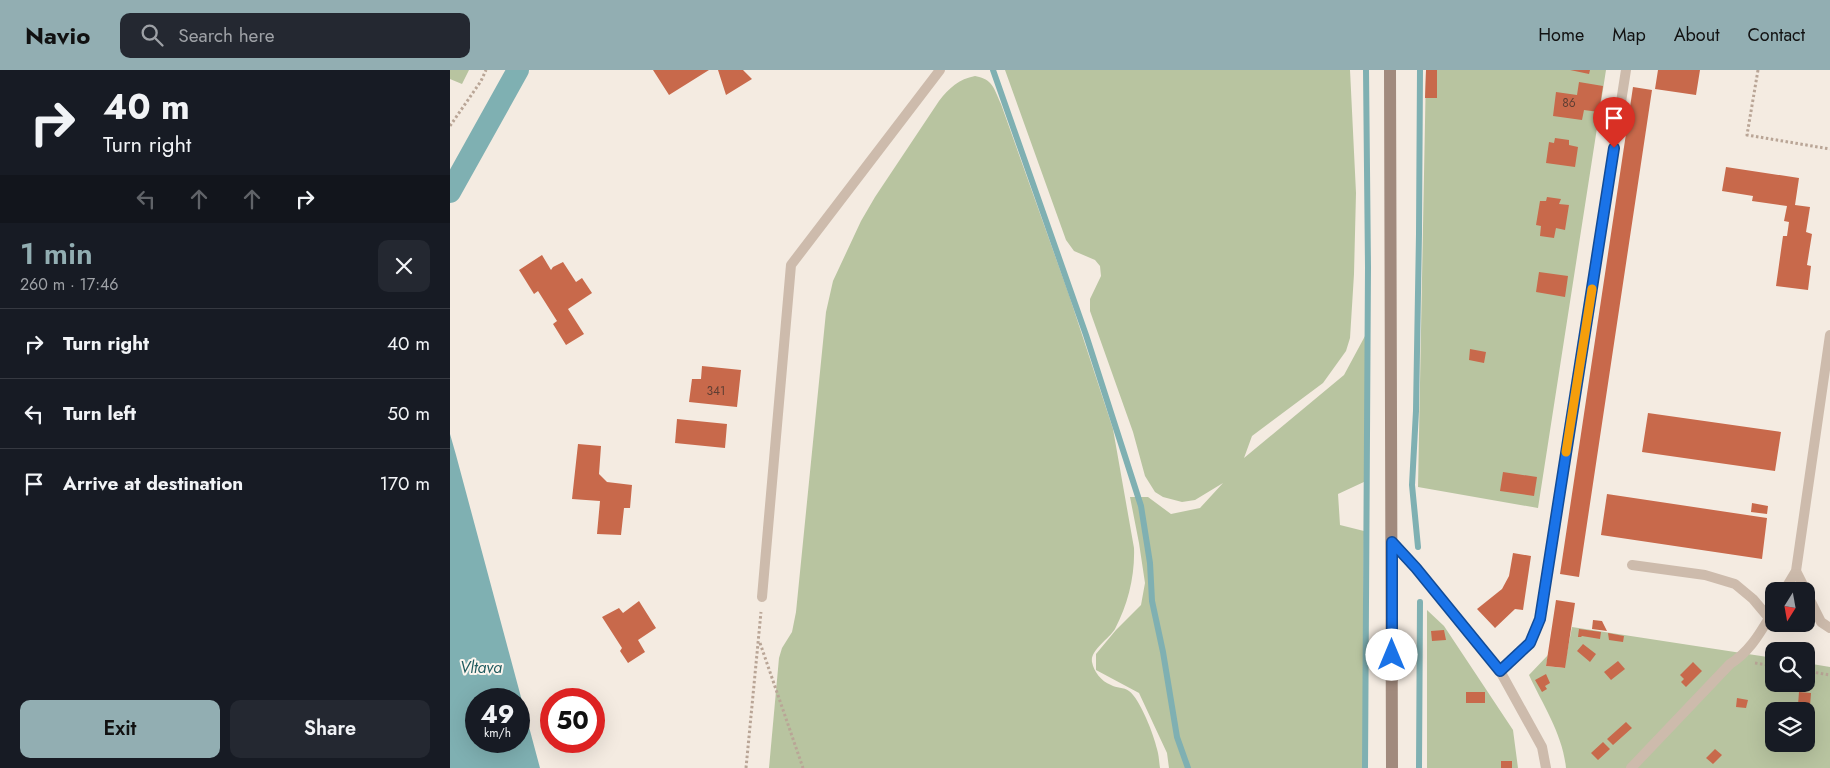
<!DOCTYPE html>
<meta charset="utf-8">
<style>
:root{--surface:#171b24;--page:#242831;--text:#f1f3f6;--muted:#9ea1a6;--line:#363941;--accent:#92aeb2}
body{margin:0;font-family:Jost,sans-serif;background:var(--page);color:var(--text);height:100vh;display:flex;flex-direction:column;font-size:19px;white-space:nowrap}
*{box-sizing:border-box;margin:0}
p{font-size:16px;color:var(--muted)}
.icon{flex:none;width:28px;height:28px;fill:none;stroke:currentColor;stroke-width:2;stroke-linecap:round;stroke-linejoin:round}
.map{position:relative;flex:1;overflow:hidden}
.drawer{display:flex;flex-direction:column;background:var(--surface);width:450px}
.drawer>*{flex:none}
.hud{background:#171b24;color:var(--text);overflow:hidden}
.needle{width:32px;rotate:191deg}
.buttons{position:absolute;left:1315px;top:512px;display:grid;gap:10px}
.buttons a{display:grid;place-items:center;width:50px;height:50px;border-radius:10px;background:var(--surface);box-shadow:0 5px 20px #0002;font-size:25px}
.speed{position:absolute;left:15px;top:618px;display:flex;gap:10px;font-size:25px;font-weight:700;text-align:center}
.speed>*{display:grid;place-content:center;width:65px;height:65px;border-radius:50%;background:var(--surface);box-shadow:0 5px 20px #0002;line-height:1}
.speed small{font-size:12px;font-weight:400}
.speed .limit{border:8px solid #d22;background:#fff;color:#111}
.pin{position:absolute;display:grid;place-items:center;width:42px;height:42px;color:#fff;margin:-51px -21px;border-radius:50% 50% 50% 0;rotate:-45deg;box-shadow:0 0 5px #0007}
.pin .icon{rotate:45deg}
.me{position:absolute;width:55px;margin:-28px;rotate:0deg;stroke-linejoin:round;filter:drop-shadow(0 0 4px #0008)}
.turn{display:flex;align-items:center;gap:18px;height:105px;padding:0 20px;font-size:22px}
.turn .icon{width:65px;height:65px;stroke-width:2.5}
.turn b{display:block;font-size:35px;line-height:42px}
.lanes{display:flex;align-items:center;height:48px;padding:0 20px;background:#0003;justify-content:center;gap:25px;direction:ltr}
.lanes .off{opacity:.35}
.round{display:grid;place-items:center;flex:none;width:52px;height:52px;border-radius:10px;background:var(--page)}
.overview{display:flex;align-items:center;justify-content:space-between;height:85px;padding:0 20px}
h1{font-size:30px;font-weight:600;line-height:38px;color:var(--accent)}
.cta{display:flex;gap:10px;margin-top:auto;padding:10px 20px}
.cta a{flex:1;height:58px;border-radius:10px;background:var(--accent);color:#111;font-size:20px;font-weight:600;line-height:58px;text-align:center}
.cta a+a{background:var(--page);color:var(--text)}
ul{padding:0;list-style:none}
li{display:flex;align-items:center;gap:15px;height:70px;padding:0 20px;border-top:1px solid var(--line)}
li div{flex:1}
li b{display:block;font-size:19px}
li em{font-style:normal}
header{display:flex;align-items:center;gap:30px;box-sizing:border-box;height:70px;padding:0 25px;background:var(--accent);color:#111}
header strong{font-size:24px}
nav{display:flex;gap:28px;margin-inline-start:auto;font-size:18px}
.search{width:350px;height:45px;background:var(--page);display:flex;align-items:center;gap:12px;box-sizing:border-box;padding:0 18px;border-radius:10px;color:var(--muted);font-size:19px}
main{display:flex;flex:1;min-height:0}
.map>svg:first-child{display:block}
.green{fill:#b8c4a0;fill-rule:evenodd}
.water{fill:#7fb0b2;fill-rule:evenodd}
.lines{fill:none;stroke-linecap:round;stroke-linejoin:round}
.stream{stroke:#7fb0b2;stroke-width:6}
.canal{stroke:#7fb0b2;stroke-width:22}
.building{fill:#c8694b}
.path{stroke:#b9a596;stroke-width:3;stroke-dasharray:2.5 2.5;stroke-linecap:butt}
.lane{stroke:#cdbbac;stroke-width:10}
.secondary{stroke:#a18a7d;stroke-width:12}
.route-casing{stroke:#114b97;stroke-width:12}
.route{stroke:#1a73e8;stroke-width:9}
.slow{stroke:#f59e0b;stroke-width:9}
.labels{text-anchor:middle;stroke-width:4;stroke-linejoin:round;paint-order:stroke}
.number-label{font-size:12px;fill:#5e3e33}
.water-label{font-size:16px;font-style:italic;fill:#1f5a5e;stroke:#fbf5ee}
</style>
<header>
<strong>Navio</strong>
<div class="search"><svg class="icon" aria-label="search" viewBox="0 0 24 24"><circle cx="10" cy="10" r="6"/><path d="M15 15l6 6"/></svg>Search here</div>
<nav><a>Home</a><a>Map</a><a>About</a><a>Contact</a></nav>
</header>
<main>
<section class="drawer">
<div class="hud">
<div class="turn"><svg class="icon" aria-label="right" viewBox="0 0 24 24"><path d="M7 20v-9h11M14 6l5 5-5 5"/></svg><div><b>40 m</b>Turn right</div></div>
<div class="lanes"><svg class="icon off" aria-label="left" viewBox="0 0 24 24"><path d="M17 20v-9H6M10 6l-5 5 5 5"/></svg><svg class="icon off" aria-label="ahead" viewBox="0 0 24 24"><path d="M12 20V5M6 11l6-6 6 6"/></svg><svg class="icon off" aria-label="ahead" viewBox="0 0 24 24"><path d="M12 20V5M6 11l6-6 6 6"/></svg><svg class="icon" aria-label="right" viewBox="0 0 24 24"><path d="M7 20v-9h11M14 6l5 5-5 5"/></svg></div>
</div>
<div class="overview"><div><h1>1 min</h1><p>260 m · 17:46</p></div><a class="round"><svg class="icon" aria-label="close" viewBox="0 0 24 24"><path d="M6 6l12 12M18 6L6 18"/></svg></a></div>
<ul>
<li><svg class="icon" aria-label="right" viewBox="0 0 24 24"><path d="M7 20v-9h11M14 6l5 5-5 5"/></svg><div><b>Turn right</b></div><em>40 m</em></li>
<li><svg class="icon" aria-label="left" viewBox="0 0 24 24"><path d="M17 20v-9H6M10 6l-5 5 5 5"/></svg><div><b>Turn left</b></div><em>50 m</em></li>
<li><svg class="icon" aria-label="arrive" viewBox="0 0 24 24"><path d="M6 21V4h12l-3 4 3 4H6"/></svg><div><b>Arrive at destination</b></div><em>170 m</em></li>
</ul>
<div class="cta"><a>Exit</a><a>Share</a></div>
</section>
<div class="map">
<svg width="1380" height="698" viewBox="0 0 1380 698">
<rect width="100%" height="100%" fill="#f4ebe1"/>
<path class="green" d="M0 0H19L12 14 0 9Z
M555 0H900L906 123 904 204 900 268 896 281 873 313 802 366 794 388 894 305 915 266 916 411 888 424 890 455 914 461 913 537 918 698H719L717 683 689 623 646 600V584L666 560 691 535 695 513 689 473 680 427H698L721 444 750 438 773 413 745 430 732 432 713 427 705 422 695 406 683 362 640 241V229L651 206 650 196 645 190 624 181 616 170Z
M976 0H1156L1088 438 968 417Z
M525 6C543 9 544 19 551 34L619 225 663 359 684 478C685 506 678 534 665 559 659 569 640 580 642 592 644 602 651 611 661 615 666 618 674 617 679 621 690 629 704 665 707 679 709 685 709 692 710 698H319L329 588 332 578 342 562 346 542 376 242 383 211 411 151 425 127 489 31C499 18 509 9 525 6Z
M977 540 994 556 1063 660 1068 698H977Z
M1122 557 1324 588V614H1356V593L1380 597V698H1116C1113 665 1093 635 1079 605L1098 585 1096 596 1114 598ZM1324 641H1356V674H1324Z"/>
<path class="water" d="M0 364 6 385 90 698H0ZM26 629H69V671H26Z"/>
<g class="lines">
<path class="stream" d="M543 0 636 265 691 436 700 493 702 531 713 582 727 667 738 698
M968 477 962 415 966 341 969 164 970 0
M915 698 918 197 916 0
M969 698 970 532"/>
<path class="canal" d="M0 122 68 0"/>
</g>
<path class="building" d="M203 0H259L219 25Z
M268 0H293L302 9 276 25Z
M976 0H987V28H975Z
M1120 0H1140L1139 4Z
M1208 0H1250L1246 25 1205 19Z
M1129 12 1153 16 1149 42 1134 40 1132 50 1103 46 1106 22 1127 25Z
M1183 17 1202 20 1129 507 1110 504Z
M1105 68 1119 70V75L1128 77 1125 97 1096 93 1099 72 1104 73Z
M1276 97 1349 108 1345 135 1360 137 1356 162 1362 164 1357 195 1361 196 1358 220 1326 216 1333 166H1337L1339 152 1334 151 1337 136 1302 131 1303 126 1272 121Z
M1097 127 1111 129 1109 134 1119 135 1115 160 1106 158 1104 168 1090 166 1091 156 1086 155 1090 131H1096Z
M92 185 101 200 103 197 113 192 126 212 132 208 142 223 118 239 134 264 116 275 103 254 107 251 88 221 84 224 69 200Z
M1089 202 1118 206 1115 227 1086 222Z
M1020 279 1036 282 1034 293 1019 290Z
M252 296 291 300 287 337 239 332 242 309H251Z
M1198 343 1331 362 1325 401 1192 382Z
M227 349 277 354 275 378 225 373Z
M128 374 151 376 149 404 157 412 182 415 180 438H174L171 465 147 464 150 431 122 429Z
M1053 402 1087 407 1084 426 1050 421Z
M1157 424 1317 448 1312 489 1151 465Z
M1302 433 1318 436 1317 444 1301 442Z
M1063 483 1081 486 1073 540 1065 539 1045 558 1027 539 1052 519 1059 506Z
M1106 530 1125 533 1115 598 1096 596Z
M189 531 206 558 188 570 195 582 178 593 170 581 172 578 152 547 169 538 173 543Z
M1143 550 1152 551 1157 561 1142 559Z
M1129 559 1151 562 1150 569 1132 566 1131 567H1128Z
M994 560 996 570 982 571 981 561Z
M1158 563 1174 566 1173 572 1159 570Z
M1133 574 1146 584 1140 592 1127 581Z
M1168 591 1175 599 1161 610 1154 602Z
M1243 592 1252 601 1236 617 1231 612 1234 609 1230 605Z
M1096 604 1100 613 1095 616 1097 619 1092 622 1085 610Z
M1016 622H1035V633H1016Z
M1349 622 1361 623 1360 636 1348 635Z
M1287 628 1298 630 1296 638 1286 637Z
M1176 652 1182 658 1163 675 1157 669Z
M1153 672 1160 679 1148 690 1141 683Z
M1265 679 1272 685 1263 694 1256 688Z
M1051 691H1062V698H1051Z"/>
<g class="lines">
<path class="path" d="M1308 0 1297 65 1380 79
M0 56 31 11 36 0
M310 573 353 698
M1305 593 1324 596
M1356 601 1380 605
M296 698 311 542"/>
<path class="lane" d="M941 473 966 498 1050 601 1092 677 1096 698
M1182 495 1255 505 1285 514 1303 529 1319 548
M1334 521 1346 501
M1356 521 1346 501 1380 265
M1356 522 1371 552 1380 558
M312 527 341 195 490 0
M1050 601 1080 573 1090 549 1176 0
M1181 698 1280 594C1301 581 1311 561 1324 540"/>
<path class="secondary" d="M940 0 942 698"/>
</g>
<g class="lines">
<defs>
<path id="route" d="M942 585V472L966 498 1050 601 1080 573 1090 549 1164 78"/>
</defs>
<use href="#route" class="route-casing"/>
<use href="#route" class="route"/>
<path class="slow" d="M1116 382 1142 219"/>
</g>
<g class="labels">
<g class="number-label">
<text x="1119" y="37">86</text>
<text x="266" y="325">341</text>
</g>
<g class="water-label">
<text x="31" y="603">Vltava</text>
</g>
</g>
</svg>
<div class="buttons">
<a><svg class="needle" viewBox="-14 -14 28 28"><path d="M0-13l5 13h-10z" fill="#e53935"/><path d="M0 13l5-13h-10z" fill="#9ea1a6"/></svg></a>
<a><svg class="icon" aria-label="search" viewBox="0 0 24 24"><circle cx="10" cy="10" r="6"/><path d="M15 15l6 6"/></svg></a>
<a><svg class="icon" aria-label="layers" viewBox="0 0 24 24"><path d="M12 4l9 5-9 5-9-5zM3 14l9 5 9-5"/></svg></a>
</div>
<div class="speed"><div>49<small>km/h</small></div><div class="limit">50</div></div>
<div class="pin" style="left:1164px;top:78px;background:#d93025"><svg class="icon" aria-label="arrive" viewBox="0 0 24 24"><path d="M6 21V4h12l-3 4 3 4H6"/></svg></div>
<svg class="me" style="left:942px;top:585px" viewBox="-20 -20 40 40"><circle r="19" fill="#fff"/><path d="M0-13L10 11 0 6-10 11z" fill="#1a73e8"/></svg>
</div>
</main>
